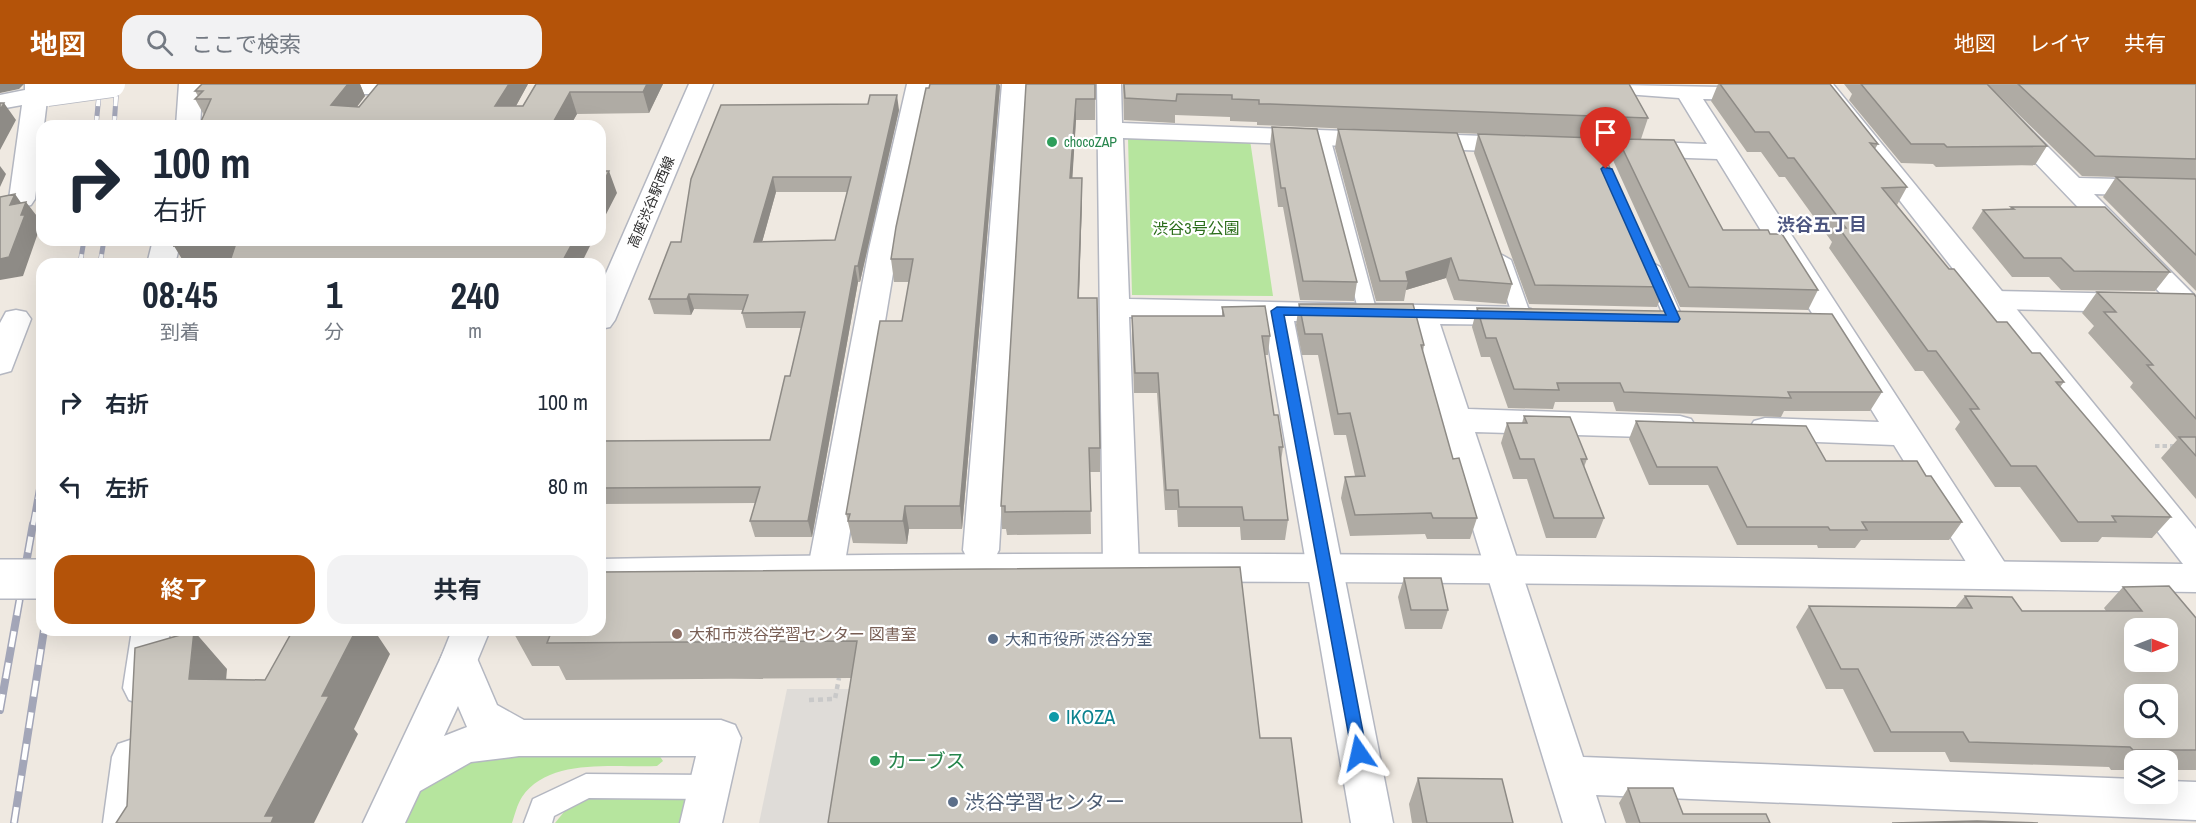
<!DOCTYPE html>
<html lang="ja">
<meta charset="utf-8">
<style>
:root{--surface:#fff;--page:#f2f2f3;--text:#1f2937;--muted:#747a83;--accent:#b45309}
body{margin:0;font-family:"Archivo Narrow","Noto Sans JP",sans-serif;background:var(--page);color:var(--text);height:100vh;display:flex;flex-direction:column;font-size:22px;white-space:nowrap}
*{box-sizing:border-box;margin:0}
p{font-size:20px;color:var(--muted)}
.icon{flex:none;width:33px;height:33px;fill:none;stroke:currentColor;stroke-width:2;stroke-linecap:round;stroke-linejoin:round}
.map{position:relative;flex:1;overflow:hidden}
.sheet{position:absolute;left:36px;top:174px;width:570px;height:378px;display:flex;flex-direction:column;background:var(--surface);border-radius:18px;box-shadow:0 6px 24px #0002}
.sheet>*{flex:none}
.guide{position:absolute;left:36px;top:36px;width:570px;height:126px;border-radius:18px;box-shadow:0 6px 24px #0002;background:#fff;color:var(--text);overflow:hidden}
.needle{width:39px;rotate:90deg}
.buttons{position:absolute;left:2124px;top:534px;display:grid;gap:12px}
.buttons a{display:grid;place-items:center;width:54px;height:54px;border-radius:12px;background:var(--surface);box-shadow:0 6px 24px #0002;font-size:30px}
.pin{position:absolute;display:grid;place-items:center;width:51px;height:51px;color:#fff;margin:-62px -26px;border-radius:50% 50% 50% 0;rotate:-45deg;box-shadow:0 0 6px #0007}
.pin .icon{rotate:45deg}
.me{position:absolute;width:66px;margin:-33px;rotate:349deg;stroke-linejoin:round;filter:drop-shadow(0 0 4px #0008)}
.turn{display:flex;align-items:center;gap:21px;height:126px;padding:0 18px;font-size:27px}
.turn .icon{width:78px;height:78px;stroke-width:2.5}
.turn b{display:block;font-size:42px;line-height:51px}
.eta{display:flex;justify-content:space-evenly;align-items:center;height:102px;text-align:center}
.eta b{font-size:36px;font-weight:700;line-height:42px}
.primary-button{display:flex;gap:12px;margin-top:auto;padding:12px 18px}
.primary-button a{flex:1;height:69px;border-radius:18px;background:var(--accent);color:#fff;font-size:24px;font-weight:700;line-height:69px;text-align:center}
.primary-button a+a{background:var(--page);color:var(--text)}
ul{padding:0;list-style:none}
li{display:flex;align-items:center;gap:18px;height:84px;padding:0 18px}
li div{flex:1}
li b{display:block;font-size:22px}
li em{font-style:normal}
header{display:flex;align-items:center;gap:36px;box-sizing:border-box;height:84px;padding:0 30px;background:var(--accent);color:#fff}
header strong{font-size:28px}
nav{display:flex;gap:33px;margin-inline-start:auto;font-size:21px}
.search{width:420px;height:54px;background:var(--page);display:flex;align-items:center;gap:15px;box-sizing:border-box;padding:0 21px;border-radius:18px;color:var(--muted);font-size:22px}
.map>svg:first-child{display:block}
.green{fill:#b6e59e}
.plaza{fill:#dfdcd8}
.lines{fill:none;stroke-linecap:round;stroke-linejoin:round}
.lane-casing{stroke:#b4b7c1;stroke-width:3}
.street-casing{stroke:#b4b7c1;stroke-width:3}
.secondary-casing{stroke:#b4b7c1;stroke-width:3}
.path-far1{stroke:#c9c9c9;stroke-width:4;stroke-dasharray:4.5 3;stroke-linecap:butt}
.path{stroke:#c9c9c9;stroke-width:4.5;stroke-dasharray:5 4;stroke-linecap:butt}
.lane{fill:#fff;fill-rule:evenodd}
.street{fill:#fff;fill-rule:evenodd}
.secondary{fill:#fff;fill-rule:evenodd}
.rail-far2-casing{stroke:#a3a6b8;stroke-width:5}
.rail-far1-casing{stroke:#a3a6b8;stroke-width:7}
.rail-casing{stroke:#a3a6b8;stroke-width:8}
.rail-far2{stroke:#fff;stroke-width:4;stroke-dasharray:10;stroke-linecap:butt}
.rail-far1{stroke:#fff;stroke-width:4.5;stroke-dasharray:13;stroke-linecap:butt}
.rail{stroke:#fff;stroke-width:5;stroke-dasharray:16;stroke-linecap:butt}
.street-bridge-casing{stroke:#b4b7c1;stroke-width:28;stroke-linecap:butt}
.secondary-bridge-casing{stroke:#b4b7c1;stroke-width:42;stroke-linecap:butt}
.street-bridge{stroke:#fff;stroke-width:26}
.secondary-bridge{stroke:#fff;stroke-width:39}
.wall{fill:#afaba4;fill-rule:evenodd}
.shaded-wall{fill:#8e8b86}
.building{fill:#cbc7bf;stroke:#8e8b86;stroke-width:1.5;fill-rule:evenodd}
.route{fill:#1a73e8;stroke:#114b97;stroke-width:1.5}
.leisure-dot{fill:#2e9e5b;stroke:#fff;stroke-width:2}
.education-dot{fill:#8d6e63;stroke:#fff;stroke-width:2}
.service-dot{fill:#5c6f8a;stroke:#fff;stroke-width:2}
.culture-dot{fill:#0f9aa8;stroke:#fff;stroke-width:2}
.labels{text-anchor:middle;stroke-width:4.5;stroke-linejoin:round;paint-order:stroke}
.far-leisure-label{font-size:14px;fill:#27864d;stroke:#fff;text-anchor:start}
.far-street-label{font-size:14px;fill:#2e2e2e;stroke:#fff}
.park-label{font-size:16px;fill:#2c6e1b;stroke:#fff}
.education-label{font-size:16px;fill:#785e54;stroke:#fff;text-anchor:start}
.service-label{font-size:16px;fill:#4e5e75;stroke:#fff;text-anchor:start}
.neighbourhood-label{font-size:18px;font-weight:bold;fill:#4d5680;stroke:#fff}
.near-culture-label{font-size:20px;fill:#0d838f;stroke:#fff;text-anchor:start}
.near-leisure-label{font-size:20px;fill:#27864d;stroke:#fff;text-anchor:start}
.near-service-label{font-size:20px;fill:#4e5e75;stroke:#fff;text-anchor:start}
</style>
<header>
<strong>地図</strong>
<div class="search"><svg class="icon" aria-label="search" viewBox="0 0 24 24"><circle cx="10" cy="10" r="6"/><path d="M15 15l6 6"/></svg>ここで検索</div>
<nav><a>地図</a><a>レイヤ</a><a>共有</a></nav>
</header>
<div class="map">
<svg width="2196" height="739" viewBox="0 0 2196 739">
<rect width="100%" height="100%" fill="#efe9e1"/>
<path class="green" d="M1128 54 1250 56 1273 212 1132 211Z
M478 671H659L663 677 657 682C615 684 549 673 522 713 517 721 515 730 512 739H404L417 704Z
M586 715 693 716 683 739H555L568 723Z"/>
<path class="plaza" d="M787 605H849L829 739H759Z"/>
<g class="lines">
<defs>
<path id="lane" d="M1322 48 1330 53 1377 229 1375 233 1368 235 1359 229 1314 53Z
M1502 171 1511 176 1531 232 1529 236 1522 238 1513 232 1493 176Z
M1651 178 1660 183 1683 235 1681 239 1674 241 1665 235 1642 183Z
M586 690 708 691 717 695 721 703 717 711 708 715 589 714 554 732 552 739H524L533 715Z"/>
<path id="street" d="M25 0H49L59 9 55 14 47 16 35 115 31 121 22 123 13 121 9 115 22 21 0 25V11L25 6Z
M179 0H251L254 4 250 9 202 11 200 42H176Z
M307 0H398L400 3 396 8 388 10H317L309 8 305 3Z
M907 0H931L897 165 844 484 839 494 826 498 813 494 808 484 869 165Z
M1002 0H1026L999 466 994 476 981 480 968 476 963 466Z
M1097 0H1121L1122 39 1707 60 1679 14 1585 7 1577 5 1573 0 1769 4 1773 9 1769 14 1761 16 1703 15 2005 479 2010 489 2005 499 1992 503 1979 499 1894 361 1765 356 1754 353 1749 345 1754 337 1765 334 1879 338 1717 75 1123 54 1129 215 1521 223 1531 225 1536 232 1531 239 1521 241 1440 240 1468 325 1680 332 1691 335 1696 343 1691 351 1680 354 1475 348 1583 673 2134 695V710H2168V697L2196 698V736L1596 711 1605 739H1563L1410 239 1294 237 1393 739H1351L1264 236 1129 233 1139 483 1134 493 1121 497 1108 493 1103 483Z
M1960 0H1985L2079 94 2196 97V113L2094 110 2196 213V239L2186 236Z
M153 156H181L175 180H147Z
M1994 207 2134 210 2144 213 2148 219 2144 225 2134 228 1994 225 1984 222 1980 216 1984 210Z
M16 226 26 228 31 235 11 287 0 290V239L6 228Z
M132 546H170L163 604 157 616 143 621 129 616 123 604Z
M459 560 473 565 497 621 524 636H721L735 641 741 654 722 739H680L696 672H519L471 678 420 707 405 739H363L445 565ZM458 622 467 643 444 652Z
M133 655 148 660 154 673 145 739H103L112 673 118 660Z"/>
<path id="secondary" d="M689 0H713L615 236 610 243 600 245V203Z
M1809 0H1833L2196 445V508C1664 501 1132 491 600 503V475C1128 464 1656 473 2183 480Z
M452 546H490L473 587 459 592 445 587 440 576Z"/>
</defs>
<use href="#lane" class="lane-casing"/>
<use href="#street" class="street-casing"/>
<use href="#secondary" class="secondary-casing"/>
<path class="path-far1" d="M2155 362H2174"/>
<path class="path" d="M809 616 835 615 839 594"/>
<use href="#lane" class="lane"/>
<use href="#street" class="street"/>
<use href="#secondary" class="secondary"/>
<defs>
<path id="rail-far2" d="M96 42 100 0
M114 42 117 0
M80 180 84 156
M100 180 104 156"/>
<path id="rail-far1" d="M33 441 42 391"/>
<path id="rail" d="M0 626 33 440
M14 739 44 546"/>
</defs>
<use href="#rail-far2" class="rail-far2-casing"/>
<use href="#rail-far1" class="rail-far1-casing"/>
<use href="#rail" class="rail-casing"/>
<use href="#rail-far2" class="rail-far2"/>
<use href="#rail-far1" class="rail-far1"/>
<use href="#rail" class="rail"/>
<defs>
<path id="street-bridge" d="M47 9 112 0"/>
<path id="secondary-bridge" d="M0 495H42"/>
</defs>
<use href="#street-bridge" class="street-bridge-casing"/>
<use href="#secondary-bridge" class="secondary-bridge-casing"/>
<use href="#street-bridge" class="street-bridge"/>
<use href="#secondary-bridge" class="secondary-bridge"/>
</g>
<path class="wall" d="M202 0H360L365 12 357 23 528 0 516 22H523L536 0H663L649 29 577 30 570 42H199L204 31 195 15 198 12 195 7Z
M1026 0H1095V36H1076L1072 94H1082V116L1079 214 1100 364V388H1090L1091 450 1007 451 1006 445H1002L1001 422Z
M1123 0H1629L1648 34 1641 55 1723 146 1770 150 1818 206 1808 226 1680 223 1612 74 1618 55 1457 49 1512 200 1506 220 1454 216 1446 194 1406 206 1404 217H1376L1335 64 1338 45 1378 46 1257 41V38L1230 37V33L1175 31V39L1124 36Z
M1699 0H1830L1878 60 1875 65 1907 103 1897 121 1949 185 1997 238 2064 298 2060 303 2171 433 2152 454 2102 453 2098 458H2061L2020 403H1995L1955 345 1960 338 1923 287H1915L1829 164 1832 158 1785 93H1779L1761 68H1747L1711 17 1718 0Z
M1844 0H1987L2047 62 2035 81 1936 83 1933 80 1901 79 1849 16 1852 10Z
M1987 0H2196V207L2103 113 2116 93 2082 92Z
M1000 2 962 445H909L907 460 853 459 846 430 902 237 909 198H894L891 175Z
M899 26 860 198H858L812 453H755L750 437 755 419 602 420 600 416V357L770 356 790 292 801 244H746L742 229 743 226 694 225 691 231 654 230 649 215 681 158 691 95ZM776 108H847L835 156 762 158Z
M1272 43 1357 198 1354 217 1300 216 1283 123H1278L1270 61Z
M1478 50 1665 203 1657 223 1529 220 1474 69Z
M2011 123 2170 188 2155 207 2061 206 2049 193H2012L1972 144 1983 126 2010 125Z
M2097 208 2196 213V415L2161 374 2177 356 2130 303 2133 299 2088 249 2094 242 2082 229Z
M1299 220 1424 261 1423 268 1453 375 1477 434 1470 455H1427L1425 450 1350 452 1341 414 1345 393 1355 392 1346 351H1334L1318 271H1302L1296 241Z
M1222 223 1270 252 1268 271H1265L1274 331 1283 363 1281 378 1288 436 1285 456H1241L1240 443H1178L1177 426H1165L1157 309H1134L1132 251V232H1222Z
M1477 224 1882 308 1870 327H1784L1781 333 1616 327 1613 318H1555L1553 325 1508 324 1490 273H1481L1472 243Z
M1524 332 1587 375 1584 383 1604 434 1596 454H1546L1527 395H1513L1501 359 1507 339H1522Z
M1636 337 1826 377 1926 392 1962 438 1949 456H1861L1855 464H1818L1817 461H1737L1708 401H1649L1629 355Z
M600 488 1260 654 851 594 566 596 559 582H532L512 546H600Z
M1404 494 1448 526 1442 545H1405L1398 513Z
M2123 503 2196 534V686H2168V676H2134V686H2111L2109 683 1950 678 1945 668H1874L1843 605H1826L1796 543 1809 522 1955 524 1965 512 2022 527H2106L2104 524Z
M1418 694 1513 739H1412L1409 720Z
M1628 704 1683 730 1770 739H1626L1619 719Z"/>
<path class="shaded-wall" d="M0 0H24L19 5 0 9Z
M348 0H360L365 12 342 42 331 21Z
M509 0H528L505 42 495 22Z
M647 0H663L649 29 643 8Z
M997 0H999L1000 2 962 445 960 422Z
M570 8 577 30 570 42H551Z
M897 11 899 26 860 198 858 182Z
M1076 15V36L1071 116 1070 94Z
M4 19 16 36 0 66V26Z
M0 82 6 90 0 103Z
M609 87 617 109 600 142V105Z
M773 93 776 108 758 173 754 158Z
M1082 94V116L1078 237V214Z
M15 110 24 123 26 118 40 136 36 146 38 149 23 192 0 196V175L10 121Z
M211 156H241L252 174 215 180H185L174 162Z
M273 156H291L286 180 272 159Z
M407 156H429L416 180 405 159Z
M574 156H593L581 180H561Z
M1451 174 1446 194 1406 206 1408 197 1406 188Z
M855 182 858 198 812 453 808 437Z
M689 210 694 225 691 231 687 215Z
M905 422 909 445 907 460 903 437Z
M356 546H374L390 570 354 645 358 650 314 739H271L265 732 322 612Z
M194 547 227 585 223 633 189 595Z"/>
<path class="building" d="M202 0H348L331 21 359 23 378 0H509L495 22H523L536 0H647L643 8H570L551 42H199L211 15H195L203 7H195Z
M930 0H997L960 422H905L903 437H848L850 430H846L880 237H902L913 175H891L896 143 926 4H929Z
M1026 0H1095V15H1076L1070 94H1082L1078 214H1097L1100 364H1089L1091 427 1005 428V422H1001Z
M1124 0H1629L1648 34 1270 20H1259V16L1232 15V11L1177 10 1176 17 1125 14Z
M1720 0H1830L1878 60 1870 59 1907 103 1882 104 1949 185H1954L1997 238H2007L2032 269H2040L2064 298H2056L2171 433 2112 432 2116 438H2078L2036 382H2011L1970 325H1979L1936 267H1928L1839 144H1846L1794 74H1788L1769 48H1755Z
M1861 0H1987L2047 62 1947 63 1944 60H1911Z
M2018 0H2196V75L2095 72Z
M870 11H897L858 182H855L808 437H750L760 403 600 404V357L770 356 785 292H790L805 228 742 229 748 211 689 210 687 215H649L671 158H681L691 95 721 21 868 20ZM773 93H851L835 156 754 158Z
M0 19H4L0 26Z
M1272 43 1317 45 1357 198 1303 197 1285 104H1281Z
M1338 45 1457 49 1512 200 1459 196 1451 174 1406 188 1408 197H1380Z
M1478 50 1596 54 1665 203 1535 201Z
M1618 55 1674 56 1723 146H1768L1770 150H1782L1818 206 1689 203Z
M600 87H609L600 105Z
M2116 93 2196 95V171Z
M15 110 10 121 26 118 21 131H25L9 173 0 175V113Z
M2011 123H2105L2170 188 2074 187 2061 174H2024L1983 126 2014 125Z
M176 156H211L174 162Z
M237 156H273L272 159H304L305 156H407L405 159H437L438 156H574L561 180H229Z
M2097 208 2194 210 2196 213V335L2147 281H2153L2104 228H2116Z
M1299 220H1413L1424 261H1421L1453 375 1459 374 1477 434H1433L1431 429 1355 431 1345 393 1365 392 1350 329 1338 330 1322 250H1305Z
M1265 222 1270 252H1262L1274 331H1278L1283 363H1279L1288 436H1244L1242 423H1179L1178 406H1166L1158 289H1135L1132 232H1224L1222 223Z
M1477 224 1832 230 1882 308H1788L1791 314 1624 308 1620 299H1557L1559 306 1514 305 1496 254H1486Z
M1524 332 1570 333 1587 375H1581L1604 434H1554L1534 375H1520L1507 339H1527Z
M1636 337 1806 342 1826 377H1917L1926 392H1931L1962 438H1862L1867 446H1830L1828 443H1747L1717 383H1657Z
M2179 353H2196V372Z
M1240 483 1260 654H1291L1302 739H828L857 557 547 559 552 546H600V488Z
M1404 494H1441L1448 526H1411Z
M2169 502 2196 534V666H2133L2130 663 1969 658 1963 648H1891L1858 585H1841L1809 522 1972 524 1965 512 2012 513 2022 527H2142L2123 503ZM2134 544H2168V578H2134ZM2134 610H2168V644H2134Z
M293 546H356L322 612H329L265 732H274L271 739H116L127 722 135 564 194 547 189 595 265 596Z
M1418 694 1502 695 1513 739H1427Z
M1628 704H1673L1683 730H1766L1770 739H1640Z
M1977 737 2038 739H1892Z"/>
<path class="route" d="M1603 83 1612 85 1680 235 1678 238 1284 231 1367 669 1365 675 1359 677 1353 675 1271 227 1277 223 1666 231 1601 85Z"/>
<g class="leisure-dot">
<circle cx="1052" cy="58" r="6"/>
<circle cx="875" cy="677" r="6"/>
</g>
<circle class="education-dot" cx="677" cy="550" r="6"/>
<g class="service-dot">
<circle cx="993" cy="555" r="6"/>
<circle cx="953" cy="718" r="6"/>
</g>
<circle class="culture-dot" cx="1054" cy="633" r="6"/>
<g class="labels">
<g class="far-leisure-label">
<text x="1064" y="63">chocoZAP</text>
</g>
<g class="far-street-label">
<text transform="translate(651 118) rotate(-67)" y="5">高座渋谷駅西線</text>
</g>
<g class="park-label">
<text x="1196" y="150">渋谷3号公園</text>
</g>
<g class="education-label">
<text x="689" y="556">大和市渋谷学習センター 図書室</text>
</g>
<g class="service-label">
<text x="1005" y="561">大和市役所 渋谷分室</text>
</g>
<g class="neighbourhood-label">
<text x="1822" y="147">渋谷五丁目</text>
</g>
<g class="near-culture-label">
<text x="1066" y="640">IKOZA</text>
</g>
<g class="near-leisure-label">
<text x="887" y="684">カーブス</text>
</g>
<g class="near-service-label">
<text x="965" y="725">渋谷学習センター</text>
</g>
</g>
</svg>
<div class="buttons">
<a><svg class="needle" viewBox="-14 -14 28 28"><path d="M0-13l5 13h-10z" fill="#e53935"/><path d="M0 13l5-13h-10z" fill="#747a83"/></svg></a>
<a><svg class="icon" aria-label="search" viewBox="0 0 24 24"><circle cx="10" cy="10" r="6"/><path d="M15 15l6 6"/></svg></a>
<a><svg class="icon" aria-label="layers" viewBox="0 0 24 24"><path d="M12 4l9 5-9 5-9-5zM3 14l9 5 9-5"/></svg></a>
</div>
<div class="pin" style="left:1606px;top:85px;background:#d93025"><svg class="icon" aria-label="arrive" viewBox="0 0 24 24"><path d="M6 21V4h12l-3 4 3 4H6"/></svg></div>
<svg class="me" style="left:1359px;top:669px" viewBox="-20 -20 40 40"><path d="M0-17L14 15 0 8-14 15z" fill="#1a73e8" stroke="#fff" stroke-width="4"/></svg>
<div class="guide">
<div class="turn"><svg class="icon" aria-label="right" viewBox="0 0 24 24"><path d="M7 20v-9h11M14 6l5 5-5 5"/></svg><div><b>100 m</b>右折</div></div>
</div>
<section class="sheet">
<div class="eta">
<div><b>08:45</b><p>到着</p></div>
<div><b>1</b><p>分</p></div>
<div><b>240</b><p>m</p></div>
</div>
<ul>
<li><svg class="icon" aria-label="right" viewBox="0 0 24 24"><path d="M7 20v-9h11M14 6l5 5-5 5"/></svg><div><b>右折</b></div><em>100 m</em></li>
<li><svg class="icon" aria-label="left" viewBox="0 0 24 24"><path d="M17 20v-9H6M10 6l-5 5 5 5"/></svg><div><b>左折</b></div><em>80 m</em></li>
</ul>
<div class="primary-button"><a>終了</a><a>共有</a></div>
</section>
</div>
